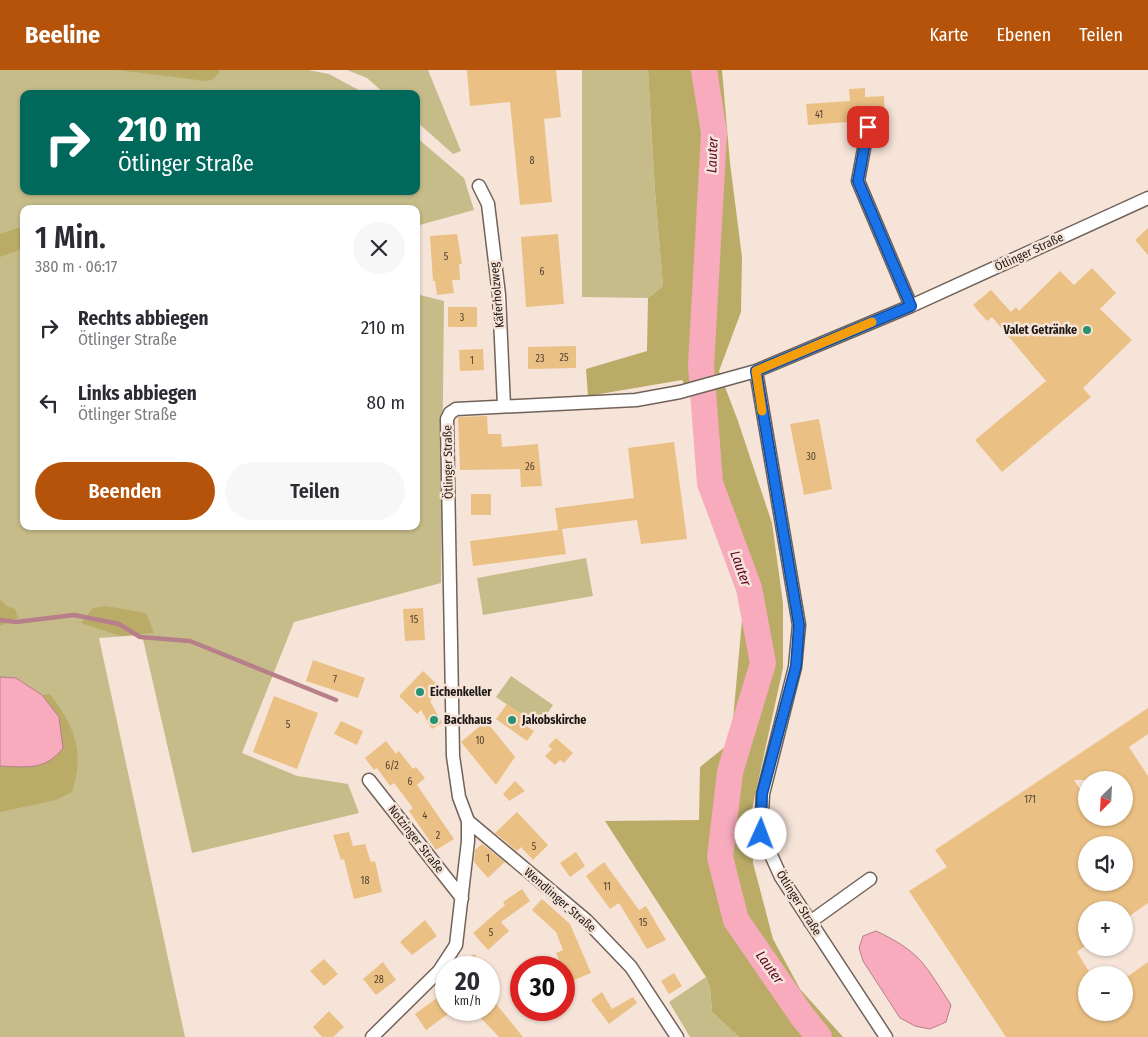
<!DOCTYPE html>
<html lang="de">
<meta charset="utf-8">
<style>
:root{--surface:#fff;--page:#f7f7f7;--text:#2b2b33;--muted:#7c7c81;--accent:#b45309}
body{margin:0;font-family:"Fira Sans Condensed",sans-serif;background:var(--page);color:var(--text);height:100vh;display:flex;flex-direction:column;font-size:19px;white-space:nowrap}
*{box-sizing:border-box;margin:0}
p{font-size:16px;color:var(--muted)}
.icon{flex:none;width:28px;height:28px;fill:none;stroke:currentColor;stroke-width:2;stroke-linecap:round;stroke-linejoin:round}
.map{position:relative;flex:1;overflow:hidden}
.panel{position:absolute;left:20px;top:135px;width:400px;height:325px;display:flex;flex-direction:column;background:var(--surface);border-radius:10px;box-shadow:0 1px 4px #0004}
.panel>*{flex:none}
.top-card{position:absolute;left:20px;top:20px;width:400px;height:105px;border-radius:10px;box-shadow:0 1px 4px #0004;background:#00695c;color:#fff;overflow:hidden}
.needle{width:32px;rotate:204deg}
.buttons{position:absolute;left:1078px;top:701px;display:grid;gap:10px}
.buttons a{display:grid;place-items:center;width:55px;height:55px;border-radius:50%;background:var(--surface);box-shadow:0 1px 4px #0004;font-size:25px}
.speed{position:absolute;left:435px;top:886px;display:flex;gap:10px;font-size:25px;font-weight:700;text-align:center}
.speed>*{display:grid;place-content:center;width:65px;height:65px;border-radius:50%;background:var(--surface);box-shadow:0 1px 4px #0004;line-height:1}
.speed small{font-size:12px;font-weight:400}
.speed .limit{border:8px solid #d22;background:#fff;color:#111}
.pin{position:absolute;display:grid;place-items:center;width:42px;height:42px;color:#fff;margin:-21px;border-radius:10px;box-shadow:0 2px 8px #0006}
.me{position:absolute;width:55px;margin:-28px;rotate:2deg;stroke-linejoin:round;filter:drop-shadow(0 0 4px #0008)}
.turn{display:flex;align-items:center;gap:18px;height:105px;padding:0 15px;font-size:22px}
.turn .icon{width:65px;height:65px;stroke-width:2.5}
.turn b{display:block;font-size:35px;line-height:42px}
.round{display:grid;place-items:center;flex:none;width:52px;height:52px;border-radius:26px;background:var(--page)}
.summary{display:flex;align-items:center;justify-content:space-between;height:85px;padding:0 15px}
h1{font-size:30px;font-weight:600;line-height:38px}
.button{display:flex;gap:10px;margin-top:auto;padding:10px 15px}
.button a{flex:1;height:58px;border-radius:30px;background:var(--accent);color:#fff;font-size:20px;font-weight:600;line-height:58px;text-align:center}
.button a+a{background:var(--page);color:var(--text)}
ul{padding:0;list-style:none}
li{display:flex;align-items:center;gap:15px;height:75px;padding:0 15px}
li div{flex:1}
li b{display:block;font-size:19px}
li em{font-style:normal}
header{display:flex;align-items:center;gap:30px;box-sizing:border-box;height:70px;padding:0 25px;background:var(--accent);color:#fff}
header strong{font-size:24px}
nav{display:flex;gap:28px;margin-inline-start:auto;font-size:18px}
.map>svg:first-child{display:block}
.green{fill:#c6bc8a}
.forest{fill:#baac67}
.water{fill:#f7abbc;stroke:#b67f8a}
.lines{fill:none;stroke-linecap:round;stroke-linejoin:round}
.stream{stroke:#b67f8a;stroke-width:4.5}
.river{stroke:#f7abbc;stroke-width:26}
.building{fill:#ebc084;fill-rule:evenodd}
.minor-casing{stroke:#716259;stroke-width:15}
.minor{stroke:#fff;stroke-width:12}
.route-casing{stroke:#114b97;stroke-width:12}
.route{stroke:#1a73e8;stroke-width:9}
.slow{stroke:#f59e0b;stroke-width:9}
.poi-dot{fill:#279372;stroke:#f6e4d9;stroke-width:2}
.labels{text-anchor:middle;stroke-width:5;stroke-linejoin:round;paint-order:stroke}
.number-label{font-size:10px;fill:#514230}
.street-label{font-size:12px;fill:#1e1814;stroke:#f6e4d9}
.poi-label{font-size:12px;font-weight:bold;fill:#1e1814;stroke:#f6e4d9;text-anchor:start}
.water-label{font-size:14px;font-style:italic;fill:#5c0228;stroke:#f6e4d9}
</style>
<header>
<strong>Beeline</strong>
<nav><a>Karte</a><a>Ebenen</a><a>Teilen</a></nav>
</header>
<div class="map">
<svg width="1148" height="967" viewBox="0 0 1148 967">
<rect width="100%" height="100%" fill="#f6e4d9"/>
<path class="green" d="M0 0H308L329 4 366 24H24V121H416V67L464 108 474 140 416 156V139H24V456H416V224L444 231 441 513 294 552 242 683 297 706 348 714 359 743 192 783 142 565 99 568 185 967H0Z
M347 0H428L461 81 453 84 416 51V24H385L367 8Z
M582 0H648L655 122 663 216 648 228 582 227Z
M586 488 593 526 483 545 477 508Z
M511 606 553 635 539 656 496 627Z
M706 907 710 918 712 942 739 967H690L669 932Z"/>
<path class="forest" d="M118 0H218L220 2 213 9 206 11Z
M648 0H722L730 93 742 187 741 242 719 301 738 351 772 453 783 533V598L751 744 753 793 773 869 800 919 843 967H739L712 942 710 918 706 907 605 751 699 750 700 697 731 672 743 539 710 448 702 404 694 331 682 310 588 326 586 299 647 281 648 228 663 216 655 122Z
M24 156V178L0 187V164Z
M0 529 6 536 15 539 18 548 0 556Z
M106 536 146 543 154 563 120 566 81 553 93 538Z
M50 624C75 657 85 682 72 722L56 730 0 742V696H13L59 647 42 625Z"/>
<path class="water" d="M0 607 16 608 42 625 59 647 63 678C45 701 27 697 0 696Z
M876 861C921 882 925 895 951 935L946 952 930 959 915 956 900 948 863 891 859 878 863 866Z"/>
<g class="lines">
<path class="stream" d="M0 550 16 552 74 545 119 554 140 567 190 571 336 630"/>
<path class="river" d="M704 0 714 63 701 296 710 413 749 518 763 593 730 702 720 787 736 850 802 946 819 967"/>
</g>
<path class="building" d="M467 0H556L561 47 544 49 552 132 520 135 510 32 470 36Z
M865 18V27L884 26 885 45 847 48V52L808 55 806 34 850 31 849 19Z
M1148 158V185L1135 170Z
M457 164 462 194H459L460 210H452L454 223 437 225 435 211H433L430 166Z
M558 164 564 234 526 237 521 167Z
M1092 198 1116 223 1100 239 1132 270 1083 318 1091 327 1002 402 975 370 1046 311 992 247 987 251 973 235 991 220 1011 242 1016 237 1019 241 1060 201 1074 215Z
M448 237H477V257H448Z
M576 276V298L528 299V277Z
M483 279 484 300 460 301 459 280Z
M487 346 488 364H501L502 377 538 374 542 416 521 417 520 399 460 400 458 347Z
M819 349 832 419 804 425 790 354Z
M674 372 687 469 641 474 637 450 562 459 566 484 473 496 470 471 558 460 555 438 634 428 628 378Z
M471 424H491V445H471Z
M423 538 425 570 405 571 403 539Z
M313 590 365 608 358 628 306 611Z
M423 601 442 619 430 631 442 653 432 659 421 640 417 644 399 626Z
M274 626 318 643 297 699 253 682Z
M507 634 529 649 525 655 534 661 527 671 496 649Z
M1148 638V664L1129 677 1148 706V833L1124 850V840H1086V875L1077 882 1091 905H1086V942H1124V909L1148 892V967H1006L909 821 947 797 935 780ZM1074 710H1124V748H1086V728ZM1086 775H1124V812H1086Z
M341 651 363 661 357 675 334 664Z
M486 651 515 687 496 715 461 672Z
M556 668 573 683 564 693 560 690 555 695 545 686 552 679 548 676Z
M386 671 396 684 399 681 413 699 416 697 425 708 417 715 454 769 436 780 409 741 413 738 394 713 390 716 377 698 374 700 365 688Z
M515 711 525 721 509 731 503 724Z
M517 742 548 775 533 790 521 777 517 781 495 763Z
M349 762 353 776 365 774 371 792 375 791 382 822 354 829 344 789 341 790 333 765Z
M482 774 505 792 488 808 474 792 475 780Z
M576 782 585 796 570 807 560 793Z
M604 792 639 840 646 836 666 870 647 879 619 833 610 839 586 806Z
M522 819 530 831 501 852 509 861 488 880 473 863 505 835 503 832Z
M542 829 570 854 591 903 569 912 556 883 563 880 556 862 532 840Z
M425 850 437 866 412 885 400 872Z
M474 884 486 898H458Z
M324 889 338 904 324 916 310 901Z
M383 892 396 910 376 925 363 909Z
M674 903 682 916 669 924 661 911Z
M602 922 612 939 633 927 637 933 609 954 591 930Z
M489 925 523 967H499L473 940H489Z
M437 928 448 944 426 960 415 944Z
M329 941 344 957 333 967H322L313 957Z"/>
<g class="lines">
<defs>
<path id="minor" d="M868 57 858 111 911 236
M479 116 488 134 499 225 504 336
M756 301 799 555 795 597 763 724 761 763 781 807 886 967
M369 710 462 828
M468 751 586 850 631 897 677 967
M810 852 870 809
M372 967 439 901 456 875 468 771V751L459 727 453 686 447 349 450 343 456 339 636 330 680 322 756 301 911 236 1148 128"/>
</defs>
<use href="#minor" class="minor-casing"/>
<use href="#minor" class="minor"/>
</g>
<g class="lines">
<defs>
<path id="route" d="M761 764 762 724 796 596 799 555 756 301 911 236 858 111 868 57"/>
</defs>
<use href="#route" class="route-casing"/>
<use href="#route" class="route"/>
<path class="slow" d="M762 341 756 301 872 252"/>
</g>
<g class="poi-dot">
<circle cx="1087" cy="260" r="5"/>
<circle cx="420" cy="622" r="5"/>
<circle cx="434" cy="650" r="5"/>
<circle cx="512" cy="650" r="5"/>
</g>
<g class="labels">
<g class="number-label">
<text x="819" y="48">41</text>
<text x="532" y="94">8</text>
<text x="446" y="190">5</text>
<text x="542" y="205">6</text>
<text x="462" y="251">3</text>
<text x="564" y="291">25</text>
<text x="540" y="292">23</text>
<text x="472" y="294">1</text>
<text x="811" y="390">30</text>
<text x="530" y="400">26</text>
<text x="414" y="553">15</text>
<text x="335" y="613">7</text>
<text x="288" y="658">5</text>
<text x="480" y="674">10</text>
<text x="392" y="699">6/2</text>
<text x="410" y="715">6</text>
<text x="1030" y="733">171</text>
<text x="425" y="749">4</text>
<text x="438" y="769">2</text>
<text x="534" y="780">5</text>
<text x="488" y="792">1</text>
<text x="365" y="814">18</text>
<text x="607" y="820">11</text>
<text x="643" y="856">15</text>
<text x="491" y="866">5</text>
<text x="379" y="913">28</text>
</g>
<g class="street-label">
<text transform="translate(1029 182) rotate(-25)" y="4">Ötlinger Straße</text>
<text transform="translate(497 225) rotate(-95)" y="4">Käferholzweg</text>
<text transform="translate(448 392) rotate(-91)" y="4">Ötlinger Straße</text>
<text transform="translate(416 769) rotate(52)" y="4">Notzinger Straße</text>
<text transform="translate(560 830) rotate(41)" y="4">Wendlinger Straße</text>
<text transform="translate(799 833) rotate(58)" y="4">Ötlinger Straße</text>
</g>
<g class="poi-label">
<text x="1077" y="264" text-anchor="end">Valet Getränke</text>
<text x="430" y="626">Eichenkeller</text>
<text x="444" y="654">Backhaus</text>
<text x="522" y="654">Jakobskirche</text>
</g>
<g class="water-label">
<text transform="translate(712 85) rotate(-88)" y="5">Lauter</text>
<text transform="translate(741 498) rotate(70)" y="5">Lauter</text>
<text transform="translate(770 897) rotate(54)" y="5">Lauter</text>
</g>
</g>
</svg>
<div class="buttons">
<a><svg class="needle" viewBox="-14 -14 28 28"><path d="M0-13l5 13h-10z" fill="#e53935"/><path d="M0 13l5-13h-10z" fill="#7c7c81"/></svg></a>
<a><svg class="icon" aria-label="sound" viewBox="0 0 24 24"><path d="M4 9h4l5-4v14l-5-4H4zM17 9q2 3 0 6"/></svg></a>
<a>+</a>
<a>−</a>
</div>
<div class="speed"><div>20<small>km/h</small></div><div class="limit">30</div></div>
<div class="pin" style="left:868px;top:57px;background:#d93025"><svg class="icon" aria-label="arrive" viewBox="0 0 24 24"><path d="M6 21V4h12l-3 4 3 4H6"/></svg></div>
<svg class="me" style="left:761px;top:764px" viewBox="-20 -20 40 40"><circle r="19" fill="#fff"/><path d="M0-13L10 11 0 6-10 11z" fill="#1a73e8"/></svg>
<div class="top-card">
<div class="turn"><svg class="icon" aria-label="right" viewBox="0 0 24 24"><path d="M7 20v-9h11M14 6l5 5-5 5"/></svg><div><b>210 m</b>Ötlinger Straße</div></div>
</div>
<section class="panel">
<div class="summary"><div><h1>1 Min.</h1><p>380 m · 06:17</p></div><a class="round"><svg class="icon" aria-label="close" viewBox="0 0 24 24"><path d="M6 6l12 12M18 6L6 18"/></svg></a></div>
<ul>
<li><svg class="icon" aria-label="right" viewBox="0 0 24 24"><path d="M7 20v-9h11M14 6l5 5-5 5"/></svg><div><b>Rechts abbiegen</b><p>Ötlinger Straße</p></div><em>210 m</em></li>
<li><svg class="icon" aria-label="left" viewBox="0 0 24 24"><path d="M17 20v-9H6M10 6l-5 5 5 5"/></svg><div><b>Links abbiegen</b><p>Ötlinger Straße</p></div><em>80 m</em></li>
</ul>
<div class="button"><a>Beenden</a><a>Teilen</a></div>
</section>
</div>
